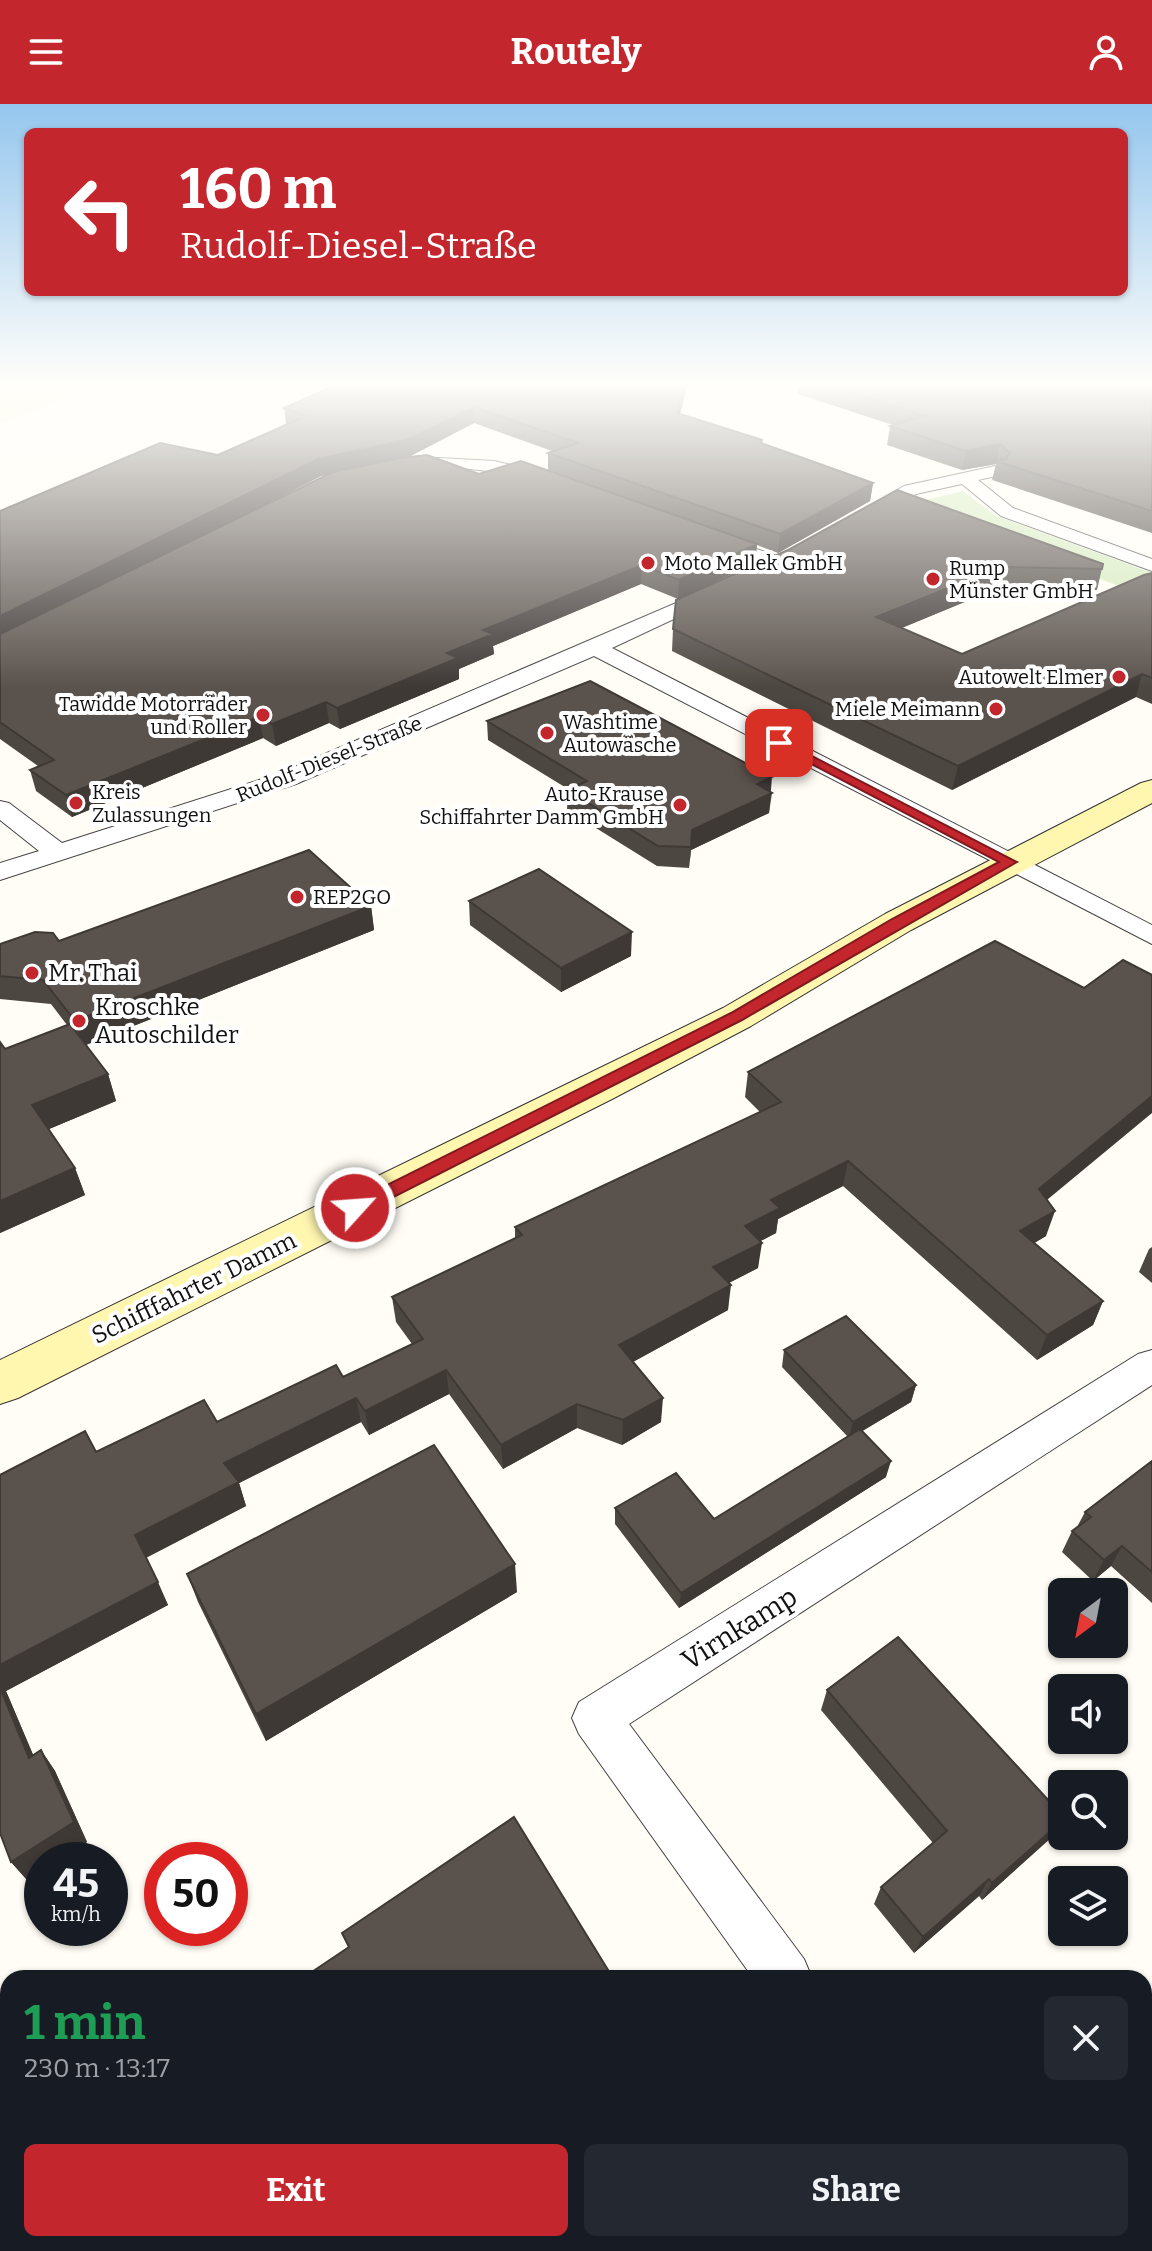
<!DOCTYPE html>
<meta charset="utf-8">
<style>
:root{--surface:#171b24;--page:#242831;--text:#f1f3f6;--muted:#9ea1a6;--accent:#c4262e}
body{margin:0;font-family:Bitter,serif;background:var(--page);color:var(--text);height:100vh;display:flex;flex-direction:column;font-size:30px;white-space:nowrap}
*{box-sizing:border-box;margin:0}
p{font-size:26px;color:var(--muted)}
.icon{flex:none;width:44px;height:44px;fill:none;stroke:currentColor;stroke-width:2;stroke-linecap:round;stroke-linejoin:round}
.map{position:relative;flex:1;overflow:hidden}
.sheet{position:absolute;left:0px;top:1866px;width:1152px;height:282px;display:flex;flex-direction:column;background:var(--surface);border-radius:24px 24px 0 0;box-shadow:0 2px 6px #0004}
.sheet>*{flex:none}
.top-card{position:absolute;left:24px;top:24px;width:1104px;height:168px;border-radius:12px;box-shadow:0 2px 6px #0004;background:#c4262e;color:#fff;overflow:hidden}
.needle{width:52px;rotate:212deg}
.controls{position:absolute;left:1048px;top:1474px;display:grid;gap:16px}
.controls a{display:grid;place-items:center;width:80px;height:80px;border-radius:12px;background:var(--surface);box-shadow:0 2px 6px #0004;font-size:40px}
.speed{position:absolute;left:24px;top:1738px;display:flex;gap:16px;font-size:40px;font-weight:700;text-align:center}
.speed>*{display:grid;place-content:center;width:104px;height:104px;border-radius:50%;background:var(--surface);box-shadow:0 2px 6px #0004;line-height:1}
.speed small{font-size:20px;font-weight:400}
.speed .limit{border:12px solid #d22;background:#fff;color:#111}
.pin{position:absolute;display:grid;place-items:center;width:68px;height:68px;color:#fff;margin:-34px;border-radius:16px;box-shadow:0 4px 12px #0006}
.me{position:absolute;width:88px;margin:-44px;rotate:64deg;stroke-linejoin:round;filter:drop-shadow(0 0 6px #0008)}
.turn{display:flex;align-items:center;gap:28px;height:168px;padding:0 24px;font-size:36px}
.turn .icon{width:104px;height:104px;stroke-width:2.5}
.turn b{display:block;font-size:56px;line-height:68px}
.round{display:grid;place-items:center;flex:none;width:84px;height:84px;border-radius:12px;background:var(--page)}
.head{display:flex;align-items:center;justify-content:space-between;height:136px;padding:0 24px}
h1{font-size:48px;font-weight:700;line-height:60px;color:#1e9e55}
.action{display:flex;gap:16px;margin-top:auto;padding:16px 24px}
.action a{flex:1;height:92px;border-radius:12px;background:var(--accent);color:#fff;font-size:32px;font-weight:700;line-height:92px;text-align:center}
.action a+a{background:var(--page);color:var(--text)}
header{display:flex;justify-content:space-between;align-items:center;height:104px;padding:0 24px;background:var(--accent);color:#fff;font-size:36px;font-weight:700}
.map>svg:first-child{display:block}
.farmland{fill:#f6f3d4}
.green{fill:#d5ebbd}
.lines{fill:none;stroke-linecap:round;stroke-linejoin:round}
.street-casing{stroke:#444;stroke-width:2}
.secondary-casing{stroke:#333;stroke-width:2}
.street{fill:#fff;fill-rule:evenodd}
.secondary{fill:#fff6b0;fill-rule:evenodd}
.wall{fill:#4d4742;fill-rule:evenodd}
.shaded-wall{fill:#3f3936}
.building{fill:#5a524d;stroke:#3f3936;stroke-width:2}
.route{fill:#c4262e;stroke:#7f191e;stroke-width:2}
.poi-dot{fill:#c4262e;stroke:#fff;stroke-width:3}
.labels{text-anchor:middle;stroke-width:8;stroke-linejoin:round;paint-order:stroke}
.far-poi-label{font-size:20px;fill:#111;stroke:#fff;text-anchor:start}
.far-street-label{font-size:20px;fill:#111;stroke:#fff}
.poi-label{font-size:24px;fill:#111;stroke:#fff;text-anchor:start}
.street-label{font-size:24px;fill:#111;stroke:#fff}
.near-street-label{font-size:28px;fill:#111;stroke:#fff}
</style>
<header><svg class="icon" aria-label="menu" viewBox="0 0 24 24"><path d="M4 6h16M4 12h16M4 18h16"/></svg>Routely<svg class="icon" aria-label="person" viewBox="0 0 24 24"><circle cx="12" cy="8" r="4"/><path d="M4 21q1-7 8-7t8 7"/></svg></header>
<div class="map">
<svg width="1152" height="2147" viewBox="0 0 1152 2147">
<rect width="100%" height="100%" fill="#fffdf5"/>
<path class="farmland" d="M0 283H103L0 320Z"/>
<path class="green" d="M963 387 996 412 1152 469V494L900 402Z"/>
<g class="lines">
<defs>
<path id="street" d="M439 354 494 357 553 371 555 375 547 380C511 371 479 363 442 364 428 364 404 370 394 361L402 356Z
M995 362 1003 367 1001 371 978 376 1013 404 1152 455V467L1001 412 962 380 916 390 870 415 864 416 855 411 904 382Z
M713 430 786 455 788 459 779 465 707 440 704 436Z
M718 481 728 487 725 491 612 544 1152 821V840L594 552 296 680 0 776V759L39 747 0 716V697L9 699 62 739 278 670Z
M1152 1246V1281L629 1620 804 1855 812 1874H753L579 1630 572 1614 579 1598 1138 1250Z
M949 2140H1011L1014 2147H952Z"/>
<path id="secondary" d="M1152 676V699L911 826 751 922 612 995 18 1294 0 1300V1256L723 904 885 810 1141 679Z"/>
</defs>
<use href="#street" class="street-casing"/>
<use href="#secondary" class="secondary-casing"/>
<use href="#street" class="street"/>
<use href="#secondary" class="secondary"/>
</g>
<path class="wall" d="M331 283H687L680 310 762 336V340L873 379 870 397 778 449 757 441 755 459 678 495 641 480 493 542 494 550 459 565V575L340 625 329 619 276 642 263 634 72 713 36 687 30 666 38 662 0 635V407L218 351 286 320 284 304ZM474 319 552 347 548 349V366L479 370 409 353ZM327 371 239 414 321 372Z
M799 283H1152V429L992 376 996 360 962 366 887 341 890 322 893 321 798 290Z
M790 445 1103 460 1097 486 996 485 901 524 962 550 1152 469V600L1136 593 952 686 672 547 673 525Z
M487 617 770 688 772 689 769 709 691 746 689 764 657 762 567 706 568 685 488 636Z
M309 746 371 802 374 826 86 941 108 970 116 997 49 1025 75 1064 85 1091 0 1129V938L5 945 67 921 51 900 0 895V840L35 828 53 829 59 837Z
M469 797 631 852 561 888 470 821Z
M748 968 1047 1096 1046 1132 1034 1139 1103 1197 1093 1221 1037 1256 843 1082 778 1115 776 1129 760 1137 758 1164 729 1179 728 1206 633 1258 661 1318 622 1341 577 1324 503 1365 449 1290 369 1331 361 1318 239 1379 246 1402 146 1454 168 1501 6 1587 33 1651 41 1646 55 1667 87 1738 58 1756H42L27 1776 11 1758 0 1371 217 1318 343 1273 412 1240 396 1218 392 1193 515 1134V1123L760 1008 745 993Z
M1152 1143V1179L1139 1168 1149 1145Z
M784 1246 916 1281 911 1298 862 1327 886 1373 679 1504 615 1420V1404L714 1415 848 1333 782 1263Z
M1152 1357V1499L1111 1462 1093 1477 1062 1448 1072 1427 1077 1423 1085 1408Z
M187 1470 517 1488 266 1637 198 1498Z
M827 1586 1062 1711V1719L1053 1732 982 1796 979 1792 914 1849 874 1800 881 1783 933 1739 821 1606Z
M1152 1983V2147H1141L1135 2140H1144V1990Z"/>
<path class="shaded-wall" d="M684 283H687L676 326 677 309Z
M474 303V319L408 353 321 372 0 535V512L318 355Z
M1000 340 996 360 962 366 966 347Z
M873 379 870 397 778 449 780 430Z
M757 440 755 459 678 495 679 476Z
M642 461 641 480 493 542 494 550 459 565V575L340 625 337 604 447 549 483 526Z
M1000 463 996 485 873 536 876 513Z
M1142 570 1136 593 952 686 958 662Z
M326 598 329 619 276 642 272 620Z
M259 613 263 634 72 713 66 691Z
M772 673 769 709 691 746 689 764 692 726 757 680Z
M371 802 374 826 83 942 75 917Z
M632 828 631 852 561 888V864Z
M108 970 116 997 42 1028 32 1001Z
M1152 992V1009L1030 1110 1039 1085Z
M848 1057 843 1082 778 1115 776 1129 742 1147 745 1122 771 1096Z
M75 1064 85 1091 0 1129V1097Z
M1055 1107 1046 1132 1011 1153 1020 1127Z
M762 1139 758 1164 711 1188 713 1163Z
M731 1181 728 1206 618 1266 619 1241Z
M1103 1197 1093 1221 1037 1256 1047 1231Z
M446 1266 449 1290 369 1331 365 1307Z
M916 1281 911 1298 849 1335 853 1318Z
M356 1294 361 1318 239 1379 246 1402 145 1454 135 1431 224 1359Z
M663 1294 661 1318 622 1341 623 1316Z
M577 1300V1324L503 1365 501 1341Z
M891 1357 886 1373 679 1504 681 1489Z
M1122 1442 1111 1462 1093 1477 1104 1456Z
M515 1460 517 1488 266 1637 256 1610Z
M158 1478 168 1501 6 1587 43 1674 29 1654 0 1584V1561Z
M41 1646 55 1667 87 1738 58 1756H42V1766L27 1776 11 1758Z
M1062 1717 1053 1732 982 1796 992 1779Z
M989 1775 979 1792 914 1849 923 1833Z
M719 2140H726L718 2147H711Z"/>
<path class="building" d="M331 283H684L677 309 762 336 761 339 873 379 780 430 548 349 578 339 474 303 407 336 318 355 0 512V407L160 339 218 351 306 312 284 304Z
M834 283H1152V407L996 357 1006 355 1010 349 1000 340 966 347 890 322 923 312Z
M427 351 479 370 521 357 757 440 679 476 642 461 483 526 493 530 447 549 458 554 337 604 326 598 272 620 259 613 66 691 30 666 54 656 0 618V530L333 368 401 354Z
M897 386 1103 460 1102 465 1000 463 876 513 962 550 1144 471 1152 469V574L1142 570 958 662 673 525 676 496 790 445Z
M590 577 772 673 757 680 772 689 692 726 691 743 658 742 567 686 587 677 487 617Z
M309 746 371 802 75 917 43 876 0 872V840L35 828 53 829 59 837Z
M539 765 632 828 561 864 469 797Z
M995 837 1084 884 1123 856 1152 871V992L1039 1085 1055 1107 1020 1127 1103 1197 1047 1231 848 1057 771 1096 780 1104 745 1122 762 1139 713 1163 731 1181 619 1241 663 1294 623 1316 577 1300 501 1341 446 1266 365 1307 356 1294 224 1359 239 1378 135 1431 158 1478 0 1561V1371L85 1327 96 1348 204 1296 217 1318 336 1261 343 1273 423 1235 392 1193 522 1131 515 1123 781 998 748 968Z
M70 920 108 970 32 1001 75 1064 0 1097V938L5 945Z
M846 1212 916 1281 853 1318 784 1246Z
M860 1325 891 1357 681 1489 615 1404 676 1369 714 1415Z
M434 1341 515 1460 256 1610 187 1470Z
M1152 1357V1468L1122 1442 1104 1456 1072 1427 1091 1413 1085 1408Z
M898 1533 1062 1711V1717L992 1779 989 1775 923 1833 881 1783 947 1727 827 1586Z
M0 1584 29 1654 41 1646 74 1718 11 1758 0 1729Z
M514 1713 613 1874H303L349 1843 342 1829Z
M1152 1985V2132L1144 2122V1994Z
M229 2140H719L711 2147H220Z"/>
<linearGradient id="sky" x2="0" y2="1"><stop stop-color="#95c6ee"/><stop offset="0.48" stop-color="#fffefa"/><stop offset="1" stop-color="#fffefa" stop-opacity="0"/></linearGradient>
<rect width="1152" height="584" fill="url(#sky)"/>
<path class="route" d="M779 635 1017 758 742 916 362 1109H349L346 1104 349 1100 731 909 892 815 999 758 775 641 773 639Z"/>
<g class="poi-dot">
<circle cx="648" cy="459" r="8"/>
<circle cx="933" cy="475" r="8"/>
<circle cx="1119" cy="573" r="8"/>
<circle cx="996" cy="605" r="8"/>
<circle cx="263" cy="611" r="8"/>
<circle cx="547" cy="629" r="8"/>
<circle cx="76" cy="699" r="8"/>
<circle cx="680" cy="701" r="8"/>
<circle cx="297" cy="793" r="8"/>
<circle cx="32" cy="869" r="8"/>
<circle cx="79" cy="917" r="8"/>
</g>
<g class="labels">
<g class="far-poi-label">
<text x="664" y="466">Moto Mallek GmbH</text>
<text x="949" y="471">Rump<tspan x="949" dy="23">Münster GmbH</tspan></text>
<text x="1103" y="580" text-anchor="end">Autowelt Elmer</text>
<text x="247" y="607" text-anchor="end">Tawidde Motorräder<tspan x="247" dy="23">und Roller</tspan></text>
<text x="980" y="612" text-anchor="end">Miele Meimann</text>
<text x="563" y="625">Washtime<tspan x="563" dy="23">Autowäsche</tspan></text>
<text x="92" y="695">Kreis<tspan x="92" dy="23">Zulassungen</tspan></text>
<text x="664" y="697" text-anchor="end">Auto-Krause<tspan x="664" dy="23">Schiffahrter Damm GmbH</tspan></text>
<text x="313" y="800">REP2GO</text>
</g>
<g class="far-street-label">
<text transform="translate(329 655) rotate(-22)" y="7">Rudolf-Diesel-Straße</text>
</g>
<g class="poi-label">
<text x="48" y="877">Mr. Thai</text>
<text x="95" y="911">Kroschke<tspan x="95" dy="28">Autoschilder</tspan></text>
</g>
<g class="street-label">
<text transform="translate(194 1184) rotate(-26)" y="8">Schifffahrter Damm</text>
</g>
<g class="near-street-label">
<text transform="translate(739 1524) rotate(-32)" y="10">Virnkamp</text>
</g>
</g>
</svg>
<div class="controls">
<a><svg class="needle" viewBox="-14 -14 28 28"><path d="M0-13l5 13h-10z" fill="#e53935"/><path d="M0 13l5-13h-10z" fill="#9ea1a6"/></svg></a>
<a><svg class="icon" aria-label="sound" viewBox="0 0 24 24"><path d="M4 9h4l5-4v14l-5-4H4zM17 9q2 3 0 6"/></svg></a>
<a><svg class="icon" aria-label="search" viewBox="0 0 24 24"><circle cx="10" cy="10" r="6"/><path d="M15 15l6 6"/></svg></a>
<a><svg class="icon" aria-label="layers" viewBox="0 0 24 24"><path d="M12 4l9 5-9 5-9-5zM3 14l9 5 9-5"/></svg></a>
</div>
<div class="speed"><div>45<small>km/h</small></div><div class="limit">50</div></div>
<div class="pin" style="left:779px;top:639px;background:#d93025"><svg class="icon" aria-label="arrive" viewBox="0 0 24 24"><path d="M6 21V4h12l-3 4 3 4H6"/></svg></div>
<svg class="me" style="left:355px;top:1104px" viewBox="-20 -20 40 40"><circle r="17" fill="#c4262e" stroke="#fff" stroke-width="3"/><path d="M0-11L8 9 0 5-8 9z" fill="#fff"/></svg>
<div class="top-card">
<div class="turn"><svg class="icon" aria-label="left" viewBox="0 0 24 24"><path d="M17 20v-9H6M10 6l-5 5 5 5"/></svg><div><b>160 m</b>Rudolf-Diesel-Straße</div></div>
</div>
<section class="sheet">
<div class="head"><div><h1>1 min</h1><p>230 m · 13:17</p></div><a class="round"><svg class="icon" aria-label="close" viewBox="0 0 24 24"><path d="M6 6l12 12M18 6L6 18"/></svg></a></div>
<div class="action"><a>Exit</a><a>Share</a></div>
</section>
</div>
